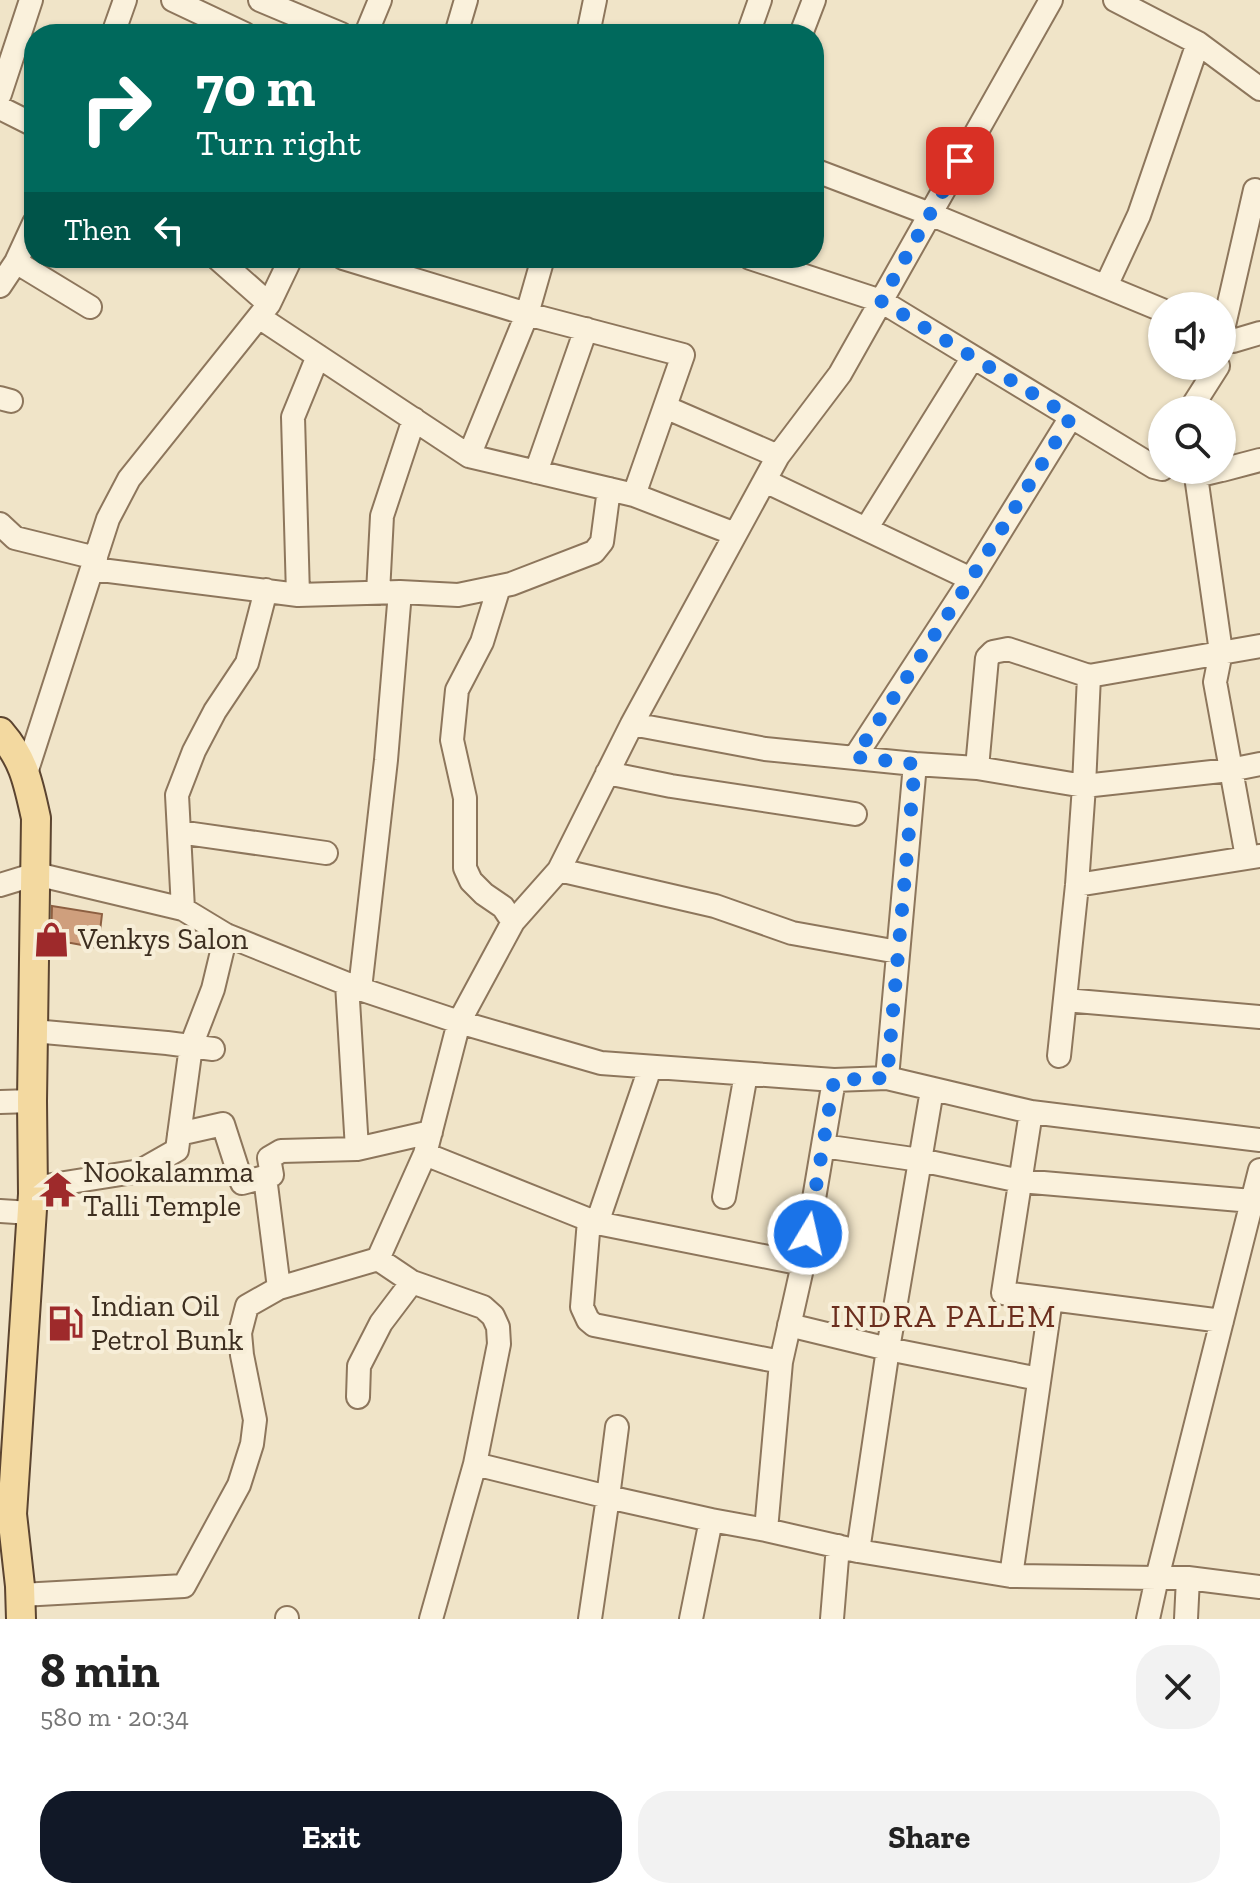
<!DOCTYPE html>
<meta charset="utf-8">
<style>
:root{--surface:#fff;--page:#f2f2f2;--text:#222;--muted:#767676;--accent:#111827}
body{margin:0;font-family:"Zilla Slab",serif;background:var(--page);color:var(--text);height:100vh;display:flex;flex-direction:column;font-size:30px;white-space:nowrap}
*{box-sizing:border-box;margin:0}
p{font-size:26px;color:var(--muted)}
.icon{flex:none;width:44px;height:44px;fill:none;stroke:currentColor;stroke-width:2;stroke-linecap:round;stroke-linejoin:round}
.map{position:relative;height:1619px;overflow:hidden}
.side{display:flex;flex-direction:column;background:var(--surface);flex:1}
.side>*{flex:none}
.top-card{position:absolute;left:24px;top:24px;width:800px;height:244px;border-radius:32px;box-shadow:0 2px 6px #0004;background:#00695c;color:#fff;overflow:hidden}
.controls{position:absolute;left:1148px;top:292px;display:grid;gap:16px}
.controls a{display:grid;place-items:center;width:88px;height:88px;border-radius:50%;background:var(--surface);box-shadow:0 2px 6px #0004;font-size:40px}
.pin{position:absolute;display:grid;place-items:center;width:68px;height:68px;color:#fff;margin:-34px;border-radius:16px;box-shadow:0 4px 12px #0006}
.me{position:absolute;width:88px;margin:-44px;rotate:9deg;stroke-linejoin:round;filter:drop-shadow(0 0 6px #0008)}
.turn{display:flex;align-items:center;gap:28px;height:168px;padding:0 40px;font-size:36px}
.turn .icon{width:104px;height:104px;stroke-width:2.5}
.turn b{display:block;font-size:56px;line-height:68px}
.then{display:flex;align-items:center;height:76px;padding:0 40px;background:#0003;gap:16px;font-size:30px}
.round{display:grid;place-items:center;flex:none;width:84px;height:84px;border-radius:32px;background:var(--page)}
.summary{display:flex;align-items:center;justify-content:space-between;height:136px;padding:0 40px}
h1{font-size:48px;font-weight:700;line-height:60px}
.action{display:flex;gap:16px;margin-top:auto;padding:16px 40px}
.action a{flex:1;height:92px;border-radius:32px;background:var(--accent);color:#fff;font-size:32px;font-weight:700;line-height:92px;text-align:center}
.action a+a{background:var(--page);color:var(--text)}
.map>svg:first-child{display:block}
.building{fill:#cf9f7d;stroke:#8d5f41;stroke-width:2}
.lines{fill:none;stroke-linecap:round;stroke-linejoin:round}
.minor-casing{stroke:#8d765c;stroke-width:26}
.major-casing{stroke:#5b4430;stroke-width:32}
.minor{stroke:#faf1dc;stroke-width:22}
.major{stroke:#f3d9a0;stroke-width:28}
.route{stroke:#1a73e8;stroke-width:14;stroke-dasharray:0 25.2}
.labels{text-anchor:middle;stroke-width:8;stroke-linejoin:round;paint-order:stroke}
.poi-label{font-size:30px;fill:#3d2e20;stroke:#f7eed8;text-anchor:start}
.neighbourhood-label{font-size:32px;letter-spacing:2px;fill:#6b2e1e;stroke:#f7eed8}
</style>
<div class="map">
<svg width="1260" height="1619" viewBox="0 0 1260 1619">
<rect width="100%" height="100%" fill="#f0e4c8"/>
<path class="building" d="M52 906 102 914 98 948 71 943 51 942Z"/>
<g class="lines">
<defs>
<path id="minor" d="M173 0 245 34
M260 0 341 34
M1051 0 840 374 778 456 632 724 559 870 513 922 459 1022 601 1063 834 1080 887 1078 1031 1112 1260 1140
M1115 0 1198 43 1260 89
M113 34 125 0
M366 34 380 0
M456 34 466 0
M588 34 595 0
M748 34 760 0
M801 34 814 0
M0 94 31 0
M0 108 34 125
M814 170 930 214 1162 310
M217 258 269 304 291 258
M343 258 527 314 543 258
M750 258 881 301 1154 467 1162 469
M16 262 90 307
M0 286 16 262 34 223
M1106 286 1139 215 1198 43
M259 317 469 456
M1222 334 1255 190
M1233 341 1260 333
M0 398 11 401
M665 407 778 456
M1190 410 1218 366
M1221 470 1196 476 1221 652 1215 682 1247 857
M1222 470 1260 460
M536 472 586 329
M765 481 971 579
M634 495 683 355 527 314 469 456 634 495 735 534
M0 524 15 538 96 558
M866 529 973 357
M93 569 298 595 400 592 386 760 360 989
M499 587 482 642 457 690 452 740 465 798V868L471 881 484 894 503 907 513 922
M400 592 458 595 511 584 594 552 602 542 609 489
M378 593 382 516 414 419
M298 595 293 417 318 356
M1260 646 1089 676 1084 786 1230 770 1260 764
M632 724 765 749 915 764 887 1078
M855 757 971 579 1071 417
M915 764 977 768 1084 786 1077 885 1059 1056
M977 768 987 658 993 652 1008 649 1089 676
M26 773 108 519 129 479 269 304
M607 773 671 786 855 814
M179 832 326 853
M559 870 715 906 792 933 898 952
M0 885 36 874 183 909 226 935 360 989 459 1022 425 1154 378 1259 412 1282 483 1307 493 1316 498 1327 499 1344 475 1464 431 1619
M1077 885 1259 856
M183 909 177 795 194 751 215 711 247 663 266 590
M347 984 357 1149
M1065 1000 1260 1017
M33 1031 167 1043 213 1049
M834 1080 803 1264 781 1362 766 1530 858 1551 1011 1576
M0 1102 32 1101
M1031 1112 1003 1293 1051 1299 1011 1576 1157 1578 1260 1170
M179 1134 223 1124 242 1183 272 1175 269 1158 281 1151 357 1149 431 1132
M823 1146 920 1160 1020 1181 1252 1201
M425 1154 597 1223 803 1264
M265 1177 279 1288
M33 1188 140 1171 177 1150 191 1046 213 989 226 935
M724 1197 746 1074
M0 1211 31 1213
M589 1220 582 1307 588 1320 594 1325 781 1362
M597 1223 650 1068
M1051 1299 1222 1321
M789 1325 888 1349 1039 1379
M358 1397 359 1366 381 1323 412 1282
M617 1427 608 1497 711 1520
M475 1464 608 1497 590 1619
M858 1551 888 1349 932 1090
M21 1595 184 1586 239 1485 252 1444 255 1420 242 1355 240 1333 247 1306 279 1288 378 1259
M287 1619V1618
M691 1619 711 1520 766 1530
M832 1619 838 1546
M1148 1619 1157 1578H1188L1260 1587
M1186 1619 1188 1578"/>
<path id="major" d="M0 732C25 761 28 783 36 818L32 1101 33 1194 12 1514 20 1586 21 1619"/>
</defs>
<use href="#minor" class="minor-casing"/>
<use href="#major" class="major-casing"/>
<use href="#minor" class="minor"/>
<use href="#major" class="major"/>
</g>
<g class="lines">
<path class="route" d="M808 1234 834 1080 887 1078 915 764 855 757 971 579 1071 417 881 301 960 161"/>
</g>
<defs>
<symbol id="shop-bare" viewBox="-9 -9 18 18"><path d="M-5-2.5h2.3a2.7 3.5 0 0 1 5.4 0H5L5.5 6h-11ZM-1.5-2.5h3a1.5 2.3 0 0 0-3 0Z" fill="#9e2a2b" stroke="#f7eed8" stroke-width="2.5" paint-order="stroke"/></symbol>
<symbol id="temple-bare" viewBox="-9 -9 18 18"><path d="M0-6L5-2H3V0L6.5 2.5H4V6H1.5V3h-3V6H-4V2.5H-6.5L-3 0V-2H-5Z" fill="#9e2a2b" stroke="#f7eed8" stroke-width="2.5" paint-order="stroke"/></symbol>
<symbol id="fuel-bare" viewBox="-9 -9 18 18"><path d="M-5.5-6h7V0h2V4h1.3V-2.5L3-4.5l.8-.8L6-3V5H2.5V1h-1V6h-7ZM-4.2-4.7v3.2H.2V-4.7Z" fill="#9e2a2b" stroke="#f7eed8" stroke-width="2.5" paint-order="stroke"/></symbol>
</defs>
<g fill-rule="evenodd">
<use href="#shop-bare" x="26" y="914" width="51" height="51"/>
<use href="#temple-bare" x="32" y="1164" width="51" height="51"/>
<use href="#fuel-bare" x="40" y="1298" width="51" height="51"/>
</g>
<g class="labels">
<g class="poi-label">
<text x="78" y="949">Venkys Salon</text>
<text x="83" y="1182">Nookalamma<tspan x="83" dy="34">Talli Temple</tspan></text>
<text x="91" y="1316">Indian Oil<tspan x="91" dy="34">Petrol Bunk</tspan></text>
</g>
<g class="neighbourhood-label">
<text x="944" y="1327">INDRA PALEM</text>
</g>
</g>
</svg>
<div class="controls">
<a><svg class="icon" aria-label="sound" viewBox="0 0 24 24"><path d="M4 9h4l5-4v14l-5-4H4zM17 9q2 3 0 6"/></svg></a>
<a><svg class="icon" aria-label="search" viewBox="0 0 24 24"><circle cx="10" cy="10" r="6"/><path d="M15 15l6 6"/></svg></a>
</div>
<div class="pin" style="left:960px;top:161px;background:#d93025"><svg class="icon" aria-label="arrive" viewBox="0 0 24 24"><path d="M6 21V4h12l-3 4 3 4H6"/></svg></div>
<svg class="me" style="left:808px;top:1234px" viewBox="-20 -20 40 40"><circle r="17" fill="#1a73e8" stroke="#fff" stroke-width="3"/><path d="M0-11L8 9 0 5-8 9z" fill="#fff"/></svg>
<div class="top-card">
<div class="turn"><svg class="icon" aria-label="right" viewBox="0 0 24 24"><path d="M7 20v-9h11M14 6l5 5-5 5"/></svg><div><b>70 m</b>Turn right</div></div>
<div class="then">Then<svg class="icon" aria-label="left" viewBox="0 0 24 24"><path d="M17 20v-9H6M10 6l-5 5 5 5"/></svg></div>
</div>
</div>
<section class="side">
<div class="summary"><div><h1>8 min</h1><p>580 m · 20:34</p></div><a class="round"><svg class="icon" aria-label="close" viewBox="0 0 24 24"><path d="M6 6l12 12M18 6L6 18"/></svg></a></div>
<div class="action"><a>Exit</a><a>Share</a></div>
</section>
